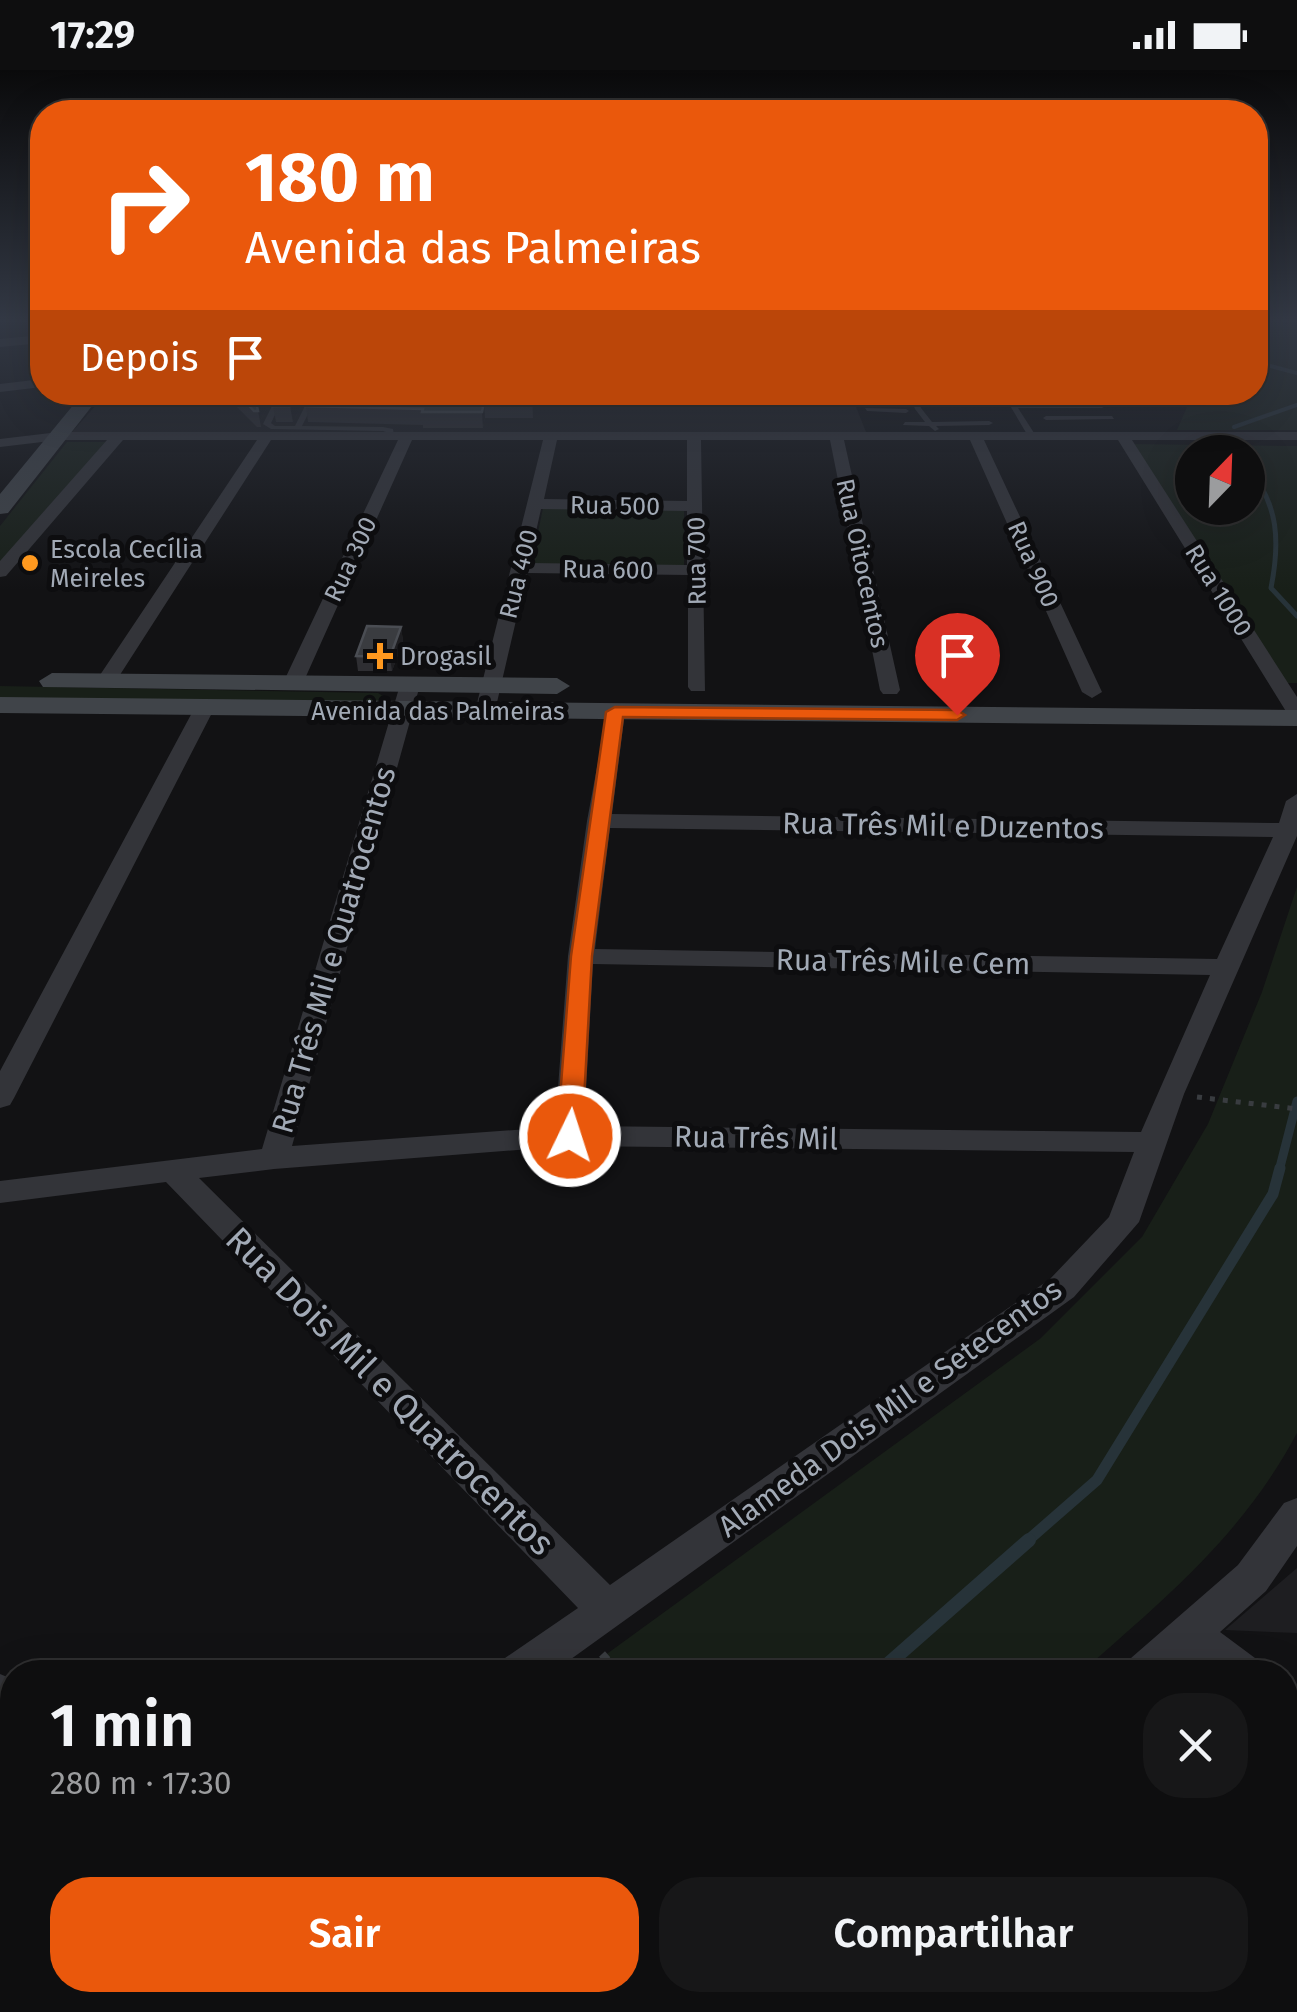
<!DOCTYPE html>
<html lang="pt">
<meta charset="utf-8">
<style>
:root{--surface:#0e0e0f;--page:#171718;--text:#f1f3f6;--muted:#9b9c9e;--line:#2e2e2f;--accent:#ea580c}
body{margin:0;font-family:"Fira Sans",sans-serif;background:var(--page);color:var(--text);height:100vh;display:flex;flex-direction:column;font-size:38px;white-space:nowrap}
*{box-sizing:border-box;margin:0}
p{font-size:32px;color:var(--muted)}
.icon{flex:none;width:55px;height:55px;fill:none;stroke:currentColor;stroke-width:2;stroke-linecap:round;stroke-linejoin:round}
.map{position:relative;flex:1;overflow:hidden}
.panel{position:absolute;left:0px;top:1590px;width:1298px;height:352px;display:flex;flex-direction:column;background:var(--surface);border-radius:40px 40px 0 0;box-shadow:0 10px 40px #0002,0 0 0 2px var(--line)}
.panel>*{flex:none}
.top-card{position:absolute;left:30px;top:30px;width:1238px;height:305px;border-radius:40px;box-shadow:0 10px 40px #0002,0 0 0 2px var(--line);background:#ea580c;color:#fff;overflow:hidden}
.needle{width:65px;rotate:23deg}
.buttons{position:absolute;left:1175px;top:365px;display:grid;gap:20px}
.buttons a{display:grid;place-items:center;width:90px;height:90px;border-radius:50%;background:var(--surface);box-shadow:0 10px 40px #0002,0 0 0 2px var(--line);font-size:50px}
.pin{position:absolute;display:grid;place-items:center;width:85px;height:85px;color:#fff;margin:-102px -42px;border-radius:50% 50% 50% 0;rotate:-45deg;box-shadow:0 0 10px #0007}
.pin .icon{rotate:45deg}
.me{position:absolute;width:110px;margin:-55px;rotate:4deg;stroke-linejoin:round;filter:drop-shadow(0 0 8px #0008)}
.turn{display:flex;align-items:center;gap:35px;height:210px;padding:0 50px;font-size:45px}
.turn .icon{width:130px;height:130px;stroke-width:2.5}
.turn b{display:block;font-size:70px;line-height:85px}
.then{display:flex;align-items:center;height:95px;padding:0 50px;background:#0003;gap:20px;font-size:38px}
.round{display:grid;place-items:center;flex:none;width:105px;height:105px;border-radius:40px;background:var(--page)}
.headline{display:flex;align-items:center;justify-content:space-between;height:170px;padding:0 50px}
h1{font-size:60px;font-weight:600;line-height:75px}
.action{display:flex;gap:20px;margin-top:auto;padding:20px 50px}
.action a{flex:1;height:115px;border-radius:40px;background:var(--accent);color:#fff;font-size:40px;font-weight:600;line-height:115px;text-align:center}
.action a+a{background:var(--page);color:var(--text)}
.status{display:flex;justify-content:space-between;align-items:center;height:70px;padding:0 50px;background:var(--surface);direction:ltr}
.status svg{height:28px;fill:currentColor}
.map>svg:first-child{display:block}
.built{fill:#1e1e21}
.green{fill:#181f18;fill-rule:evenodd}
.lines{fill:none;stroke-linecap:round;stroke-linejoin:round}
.stream-far4{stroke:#273339;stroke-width:4}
.stream-far3{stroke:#273339;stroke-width:5}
.stream-far2{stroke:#273339;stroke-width:9}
.stream-far1{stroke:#273339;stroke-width:11}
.stream{stroke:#273339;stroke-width:14}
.path-far1{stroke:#393c40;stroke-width:5;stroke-dasharray:5 8;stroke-linecap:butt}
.path{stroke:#393c40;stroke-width:8;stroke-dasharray:8 11;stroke-linecap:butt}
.lane{fill:#333439;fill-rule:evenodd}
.street{fill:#333439;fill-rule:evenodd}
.secondary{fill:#404449;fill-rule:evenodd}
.wall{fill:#2e2e32}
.shaded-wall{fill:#1d1d20}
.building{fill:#3a3c40;stroke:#4a4d53;stroke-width:2.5}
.route{fill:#ea580c;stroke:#983908;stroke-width:2.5}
.poi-dot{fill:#ff991f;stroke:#0d0d0f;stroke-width:4}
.labels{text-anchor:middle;stroke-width:10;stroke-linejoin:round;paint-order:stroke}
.far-street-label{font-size:25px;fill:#a2aab6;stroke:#0d0d0f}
.far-poi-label{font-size:25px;fill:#a2aab6;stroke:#0d0d0f;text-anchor:start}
.street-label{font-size:30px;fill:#a2aab6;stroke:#0d0d0f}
.near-street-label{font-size:35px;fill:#a2aab6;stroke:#0d0d0f}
</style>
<div class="status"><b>17:29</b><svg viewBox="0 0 49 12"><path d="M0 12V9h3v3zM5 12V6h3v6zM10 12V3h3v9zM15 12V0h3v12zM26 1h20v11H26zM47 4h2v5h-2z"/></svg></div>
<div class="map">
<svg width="1297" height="1942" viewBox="0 0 1297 1942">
<rect width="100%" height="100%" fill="#121214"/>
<path class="built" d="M108 322H850L866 362H72Z
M1297 1498V1563L1225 1560Z"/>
<path class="green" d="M1255 249 1297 256V360H1177L1193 323 1255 322Z
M67 372H107L0 493V456Z
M1131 374 1297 376V613H1286ZM1192 382H1248V438H1192Z
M543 438 684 440V497L531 496Z
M0 616 378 623 385 627 377 632 0 631Z
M1297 817V1363C1242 1466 1167 1526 1082 1602H582L1041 1268 1142 1167 1208 1054 1262 922Z
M238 1930H723L710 1942H246Z"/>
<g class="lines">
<path class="stream-far4" d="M1255 292 1297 303
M1234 357 1297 335
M1235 377V382"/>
<path class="stream-far3" d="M1248 398C1279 435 1280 472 1271 518L1297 546"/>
<path class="stream-far2" d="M1279 1101 1297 1031"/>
<path class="stream-far1" d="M1026 1472 1097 1410 1273 1124 1280 1098"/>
<path class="stream" d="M879 1602 1029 1470
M479 1942 495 1930"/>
<path class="path-far1" d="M1197 1027 1297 1039"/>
<path class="path" d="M602 1584 618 1602"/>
<path class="lane" d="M279 322H286L271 353 275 356H295L312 322H319L302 356 383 357 393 359 394 366 387 368 386 362 383 361 271 359 263 354Z
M908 322H915L921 338 932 352 989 351 993 353 989 355 936 356 939 359 935 361 929 356 903 355 905 352H925L915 339Z
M1002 322H1009L1016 334H1102L1105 336 1102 338H1018L1036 366 1032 368 1028 366Z
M865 338 906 339 909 341 906 343 867 341Z
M1112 346 1114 349 1046 350 1043 348 1046 346Z"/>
<path class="street" d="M42 265V273L0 277V269Z
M42 309V317L0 322V314Z
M59 362H1297V370H1132L1297 627V649L1287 643 1118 370H984L1102 622 1092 628 1082 622 970 370H844L900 620 897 624H883L880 620 830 370H701L705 621H691L688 617V505L527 503 495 641 485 647 475 641 543 370H412L303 613 293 619 283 613 398 370H271L116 611 106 617 96 611 257 370H123L6 506 0 507V491L107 370H59L0 377V369ZM557 370H687V431L544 429ZM541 439 687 441V495L529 493Z
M410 609 420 615 292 1076 555 1057 568 886 587 751 608 638 615 636 625 642 612 744 1279 753 1286 731 1297 724V766L1184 1024 1139 1152 1074 1227 553 1602H499L505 1588 578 1538 166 1112 0 1133V1111L262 1079 400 615ZM610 758 1273 767 1217 889 595 879ZM593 894 1210 905 1141 1062 584 1056ZM569 1076 1134 1082 1109 1147 1050 1209 610 1515 199 1108 274 1099Z
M204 633 214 639 14 1028 10 1035 0 1038V1001L194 639Z
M1297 1428V1476L1266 1521 1220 1562 1255 1588 1260 1602H1208L1191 1589 1176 1602H1126L1131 1588 1238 1495 1284 1433Z
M0 1604 12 1609V1665L0 1660Z
M1285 1617 1297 1622V1668L1285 1663Z
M38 1930H98L93 1942H33Z
M166 1930H217L222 1942H171Z
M767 1930H823L818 1942H762Z
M970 1930H1025L1030 1942H975Z"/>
<path class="secondary" d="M84 322H103L8 443 0 444V424Z
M52 603 557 608 570 616 557 624 43 617 39 611Z
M0 627 1297 640V656L0 643Z"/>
</g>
<path class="wall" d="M222 322H275L260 351 261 357H257Z
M308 322 293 352H276L273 336Z
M532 322 533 348H485L483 358H423V355L308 352 306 336Z
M858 322H907V329H901L900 335 862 334Z
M919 322H981L980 329H922Z
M1028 322H1122L1121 328H1032Z
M401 557 403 571 392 601H358L356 586Z"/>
<path class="shaded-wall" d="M264 322H275L260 351 257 336Z
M297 322H308L293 352 290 336Z
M484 332 485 348 483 358 482 342Z
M401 557 403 571 392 601 390 587Z"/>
<path class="building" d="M236 322H264L257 336 258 341H254Z
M279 322H297L290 336H273Z
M313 322H532V332H484L482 342H422L423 339 306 336Z
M367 556 401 557 390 587 356 586Z"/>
<linearGradient id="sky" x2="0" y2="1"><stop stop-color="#0a0a0b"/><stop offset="0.48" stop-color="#333945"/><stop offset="1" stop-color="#333945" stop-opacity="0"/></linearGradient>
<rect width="1297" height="520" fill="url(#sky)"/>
<path class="route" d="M615 637 957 640 965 645 957 650 623 647 592 886 582 1066 570 1074 557 1066 571 886 606 642Z"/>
<g class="poi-dot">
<circle cx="30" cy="493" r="10"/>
<path d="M375 571h10v10h10v10h-10v10h-10v-10h-10v-10h10z"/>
</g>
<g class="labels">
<g class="far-street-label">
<text transform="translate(615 435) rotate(1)" y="9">Rua 500</text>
<text transform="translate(350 489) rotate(-65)" y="9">Rua 300</text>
<text transform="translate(696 491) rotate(-91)" y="9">Rua 700</text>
<text transform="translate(863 493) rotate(78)" y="9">Rua Oitocentos</text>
<text transform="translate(1034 494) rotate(66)" y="9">Rua 900</text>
<text transform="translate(608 499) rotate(1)" y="9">Rua 600</text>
<text transform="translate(518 504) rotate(-76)" y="9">Rua 400</text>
<text transform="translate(1219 520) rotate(58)" y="9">Rua 1000</text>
<text x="438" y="650">Avenida das Palmeiras</text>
</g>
<g class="far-poi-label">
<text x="50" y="488">Escola Cecília<tspan x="50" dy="29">Meireles</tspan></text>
<text x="400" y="595">Drogasil</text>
</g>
<g class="street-label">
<text transform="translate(943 756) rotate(1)" y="10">Rua Três Mil e Duzentos</text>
<text transform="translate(334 880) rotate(-74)" y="10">Rua Três Mil e Quatrocentos</text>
<text transform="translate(903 892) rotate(1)" y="10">Rua Três Mil e Cem</text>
<text transform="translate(756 1068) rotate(1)" y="10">Rua Três Mil</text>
<text transform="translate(890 1338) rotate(-36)" y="10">Alameda Dois Mil e Setecentos</text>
</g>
<g class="near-street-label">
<text transform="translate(390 1321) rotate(45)" y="12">Rua Dois Mil e Quatrocentos</text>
</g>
</g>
</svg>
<div class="buttons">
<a><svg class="needle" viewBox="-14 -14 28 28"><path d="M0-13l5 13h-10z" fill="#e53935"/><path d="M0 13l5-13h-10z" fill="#9b9c9e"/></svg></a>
</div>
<div class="pin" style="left:957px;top:645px;background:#d93025"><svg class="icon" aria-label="arrive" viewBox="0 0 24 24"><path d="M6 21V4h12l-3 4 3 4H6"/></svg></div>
<svg class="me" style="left:570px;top:1066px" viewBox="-20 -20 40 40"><circle r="17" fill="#ea580c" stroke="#fff" stroke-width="3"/><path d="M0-11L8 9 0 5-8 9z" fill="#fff"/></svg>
<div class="top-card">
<div class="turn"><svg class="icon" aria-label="right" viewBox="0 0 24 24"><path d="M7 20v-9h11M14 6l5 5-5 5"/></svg><div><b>180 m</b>Avenida das Palmeiras</div></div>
<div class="then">Depois<svg class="icon" aria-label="arrive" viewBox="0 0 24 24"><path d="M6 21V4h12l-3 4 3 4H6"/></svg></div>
</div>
<section class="panel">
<div class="headline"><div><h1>1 min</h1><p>280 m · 17:30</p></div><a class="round"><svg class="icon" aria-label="close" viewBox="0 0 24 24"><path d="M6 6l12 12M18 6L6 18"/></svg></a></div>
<div class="action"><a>Sair</a><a>Compartilhar</a></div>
</section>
</div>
